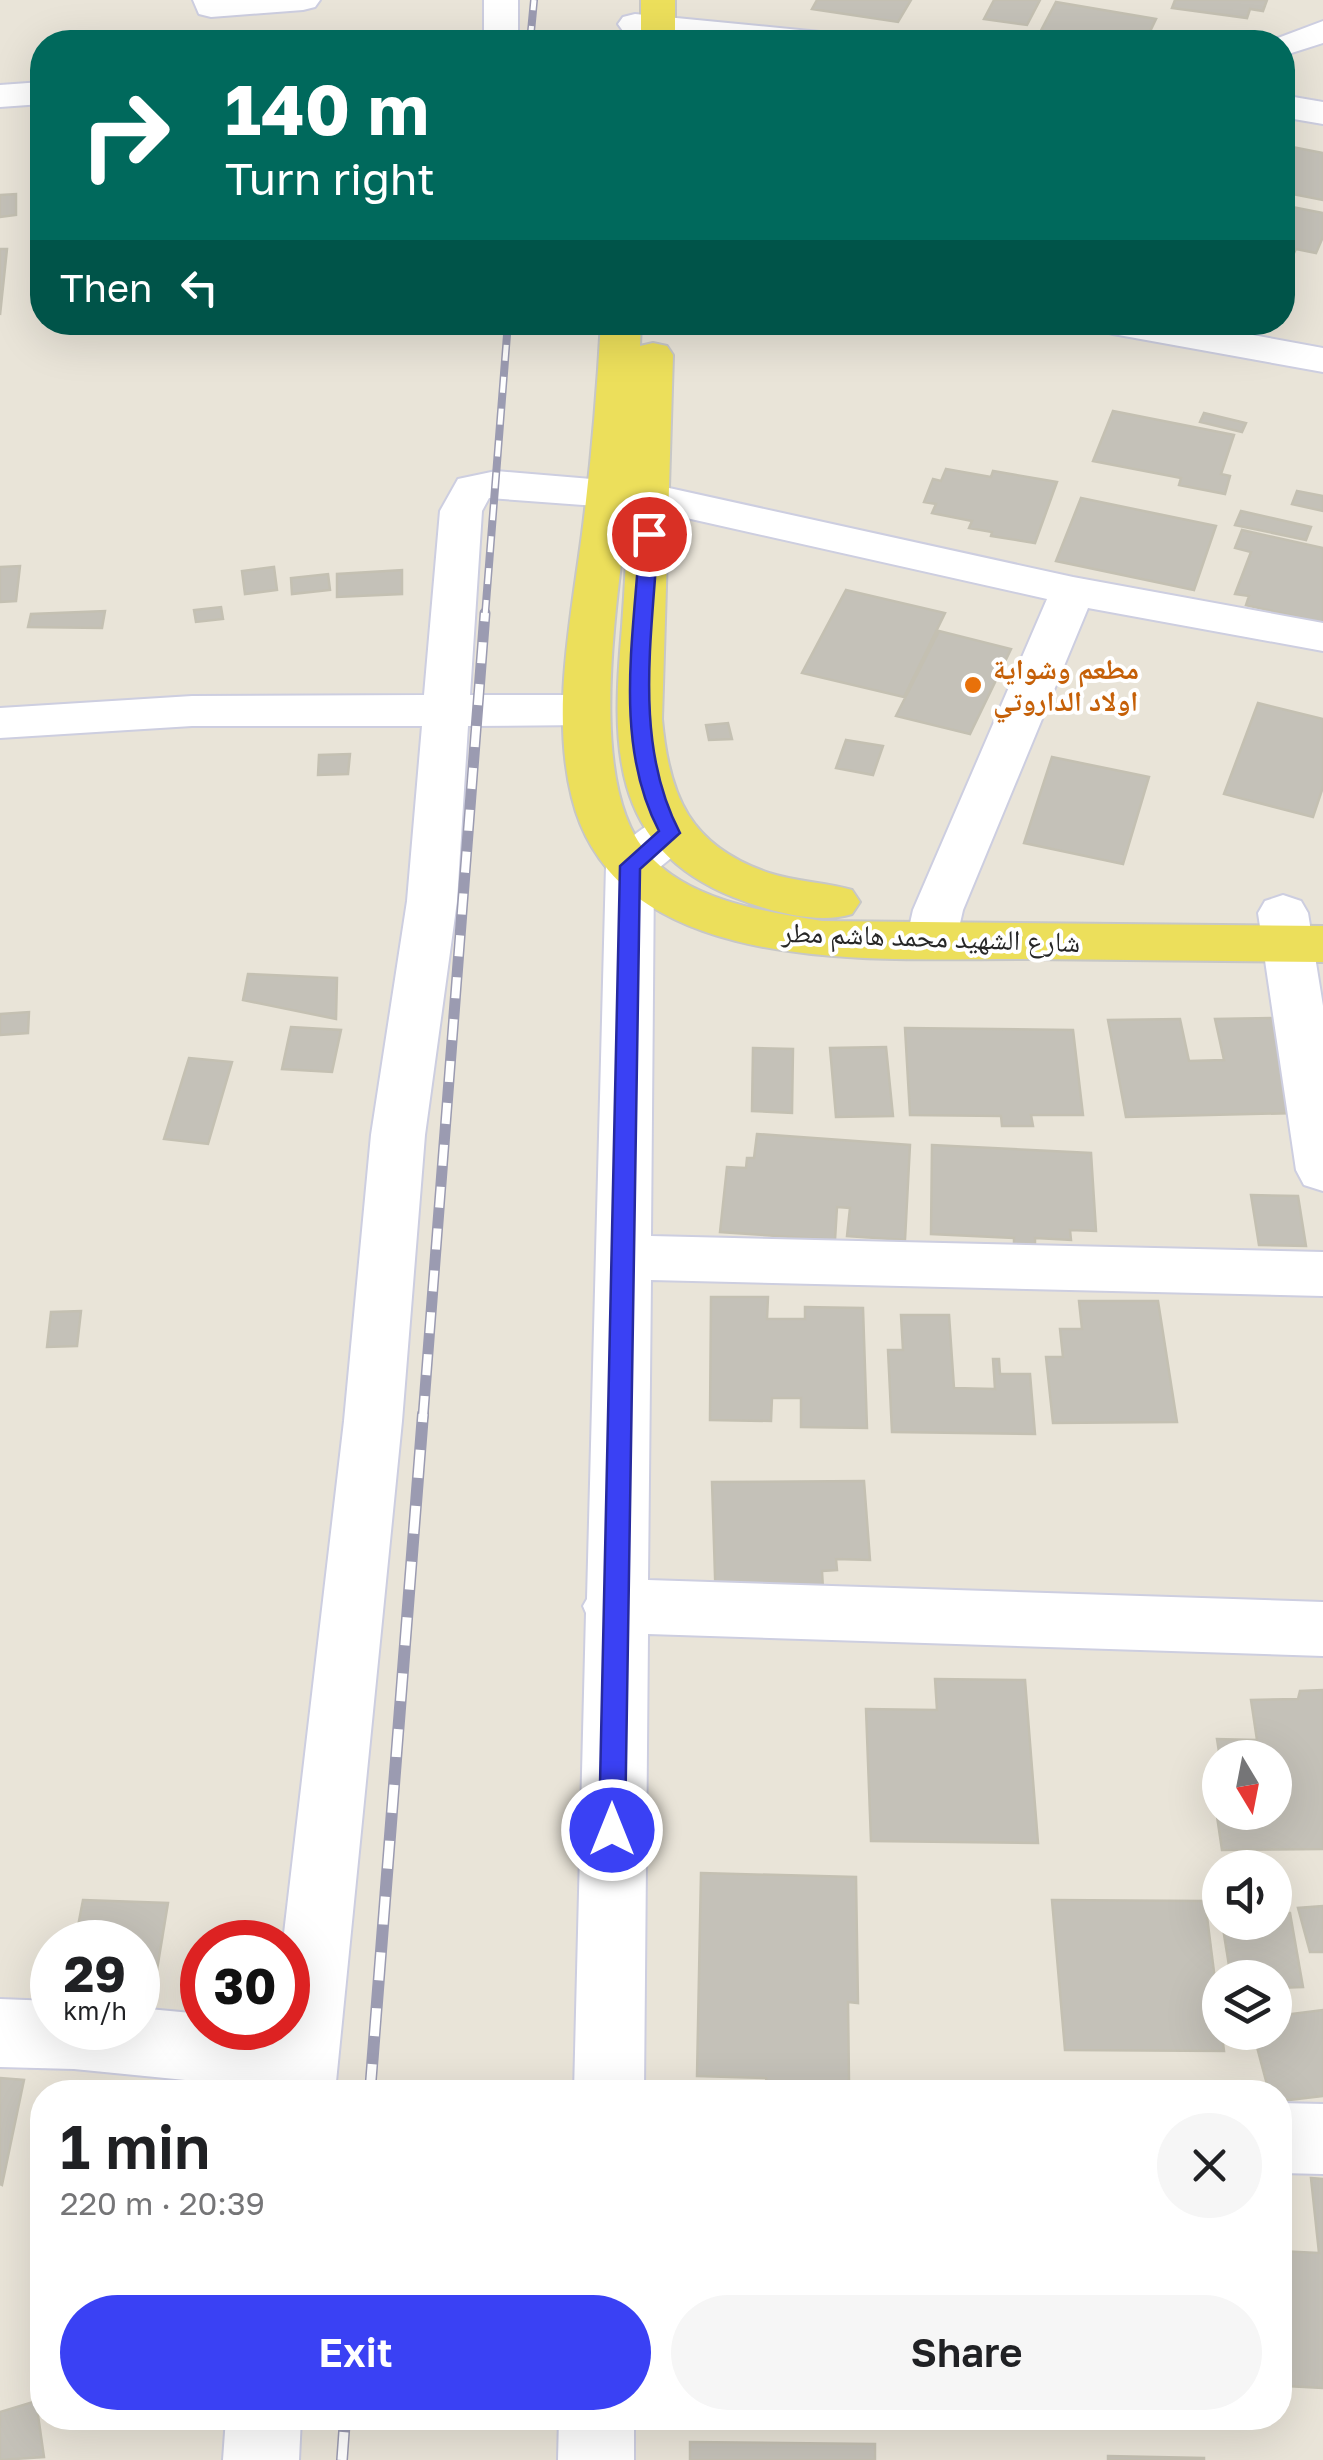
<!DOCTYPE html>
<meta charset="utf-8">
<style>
:root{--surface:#fff;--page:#f6f6f6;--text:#202124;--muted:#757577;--accent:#3a41f4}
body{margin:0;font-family:"Golos Text","Noto Naskh Arabic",sans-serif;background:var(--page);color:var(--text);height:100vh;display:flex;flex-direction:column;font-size:38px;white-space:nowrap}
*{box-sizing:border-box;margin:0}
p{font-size:32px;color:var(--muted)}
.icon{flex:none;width:55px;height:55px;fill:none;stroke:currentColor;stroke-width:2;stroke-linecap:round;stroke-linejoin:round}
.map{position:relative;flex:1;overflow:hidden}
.panel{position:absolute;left:30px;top:2080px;width:1262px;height:350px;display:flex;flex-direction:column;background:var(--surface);border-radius:40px;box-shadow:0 10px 40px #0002}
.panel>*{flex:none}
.top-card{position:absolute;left:30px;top:30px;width:1265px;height:305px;border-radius:40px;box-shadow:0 10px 40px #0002;background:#00695c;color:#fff;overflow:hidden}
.needle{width:65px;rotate:170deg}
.tools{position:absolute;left:1202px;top:1740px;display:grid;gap:20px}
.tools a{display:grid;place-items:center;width:90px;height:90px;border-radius:50%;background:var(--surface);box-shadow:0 10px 40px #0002;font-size:50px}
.speed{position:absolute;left:30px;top:1920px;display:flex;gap:20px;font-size:50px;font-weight:700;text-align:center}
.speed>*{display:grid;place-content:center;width:130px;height:130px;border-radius:50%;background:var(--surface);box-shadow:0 10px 40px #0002;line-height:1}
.speed small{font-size:25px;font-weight:400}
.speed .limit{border:15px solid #d22;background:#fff;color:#111}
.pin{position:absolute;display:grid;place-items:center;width:85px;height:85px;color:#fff;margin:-42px;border:5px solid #fff;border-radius:50%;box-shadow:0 2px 10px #0007}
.me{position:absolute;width:110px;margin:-55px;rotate:0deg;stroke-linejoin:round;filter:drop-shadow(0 0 8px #0008)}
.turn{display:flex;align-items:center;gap:35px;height:210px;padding:0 30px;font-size:45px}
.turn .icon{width:130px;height:130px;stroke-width:2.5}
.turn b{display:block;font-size:70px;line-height:85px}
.then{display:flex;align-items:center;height:95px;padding:0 30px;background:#0003;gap:20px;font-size:38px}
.round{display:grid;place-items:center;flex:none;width:105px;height:105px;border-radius:52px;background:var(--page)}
.overview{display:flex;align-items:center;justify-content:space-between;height:170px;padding:0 30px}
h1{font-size:60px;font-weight:600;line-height:75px}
.action{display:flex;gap:20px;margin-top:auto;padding:20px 30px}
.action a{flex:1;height:115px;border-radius:60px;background:var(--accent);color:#fff;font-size:40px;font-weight:600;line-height:115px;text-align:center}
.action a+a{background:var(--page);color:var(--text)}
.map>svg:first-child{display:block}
.building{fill:#c4c1b8;stroke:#c4c0b2;stroke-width:2.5}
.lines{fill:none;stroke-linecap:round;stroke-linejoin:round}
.street-casing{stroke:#cdcee0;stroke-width:4}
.secondary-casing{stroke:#cdcee0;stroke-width:4}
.primary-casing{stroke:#c7c7c7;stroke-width:4}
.street{fill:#fff;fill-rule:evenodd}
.secondary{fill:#fff;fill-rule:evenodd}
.primary{fill:#ecdf5b;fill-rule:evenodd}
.rail-far2-casing{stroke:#9b9bb1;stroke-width:8}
.rail-far1-casing{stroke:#9b9bb1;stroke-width:11}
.rail-casing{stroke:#9b9bb1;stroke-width:12}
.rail-far2{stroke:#fff;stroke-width:5;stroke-dasharray:16;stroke-linecap:butt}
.rail-far1{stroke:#fff;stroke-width:8;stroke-dasharray:21;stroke-linecap:butt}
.rail{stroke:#fff;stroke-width:9;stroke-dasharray:28;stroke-linecap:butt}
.route{fill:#3a41f4;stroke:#262a9f;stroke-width:2.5}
.food-dot{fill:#e8710a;stroke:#fff;stroke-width:4}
.labels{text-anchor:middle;stroke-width:8;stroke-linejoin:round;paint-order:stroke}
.food-label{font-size:28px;font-weight:bold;fill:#c56008;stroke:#fff;text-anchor:start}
.street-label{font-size:28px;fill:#272727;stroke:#fff}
</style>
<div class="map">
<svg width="1323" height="2460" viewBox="0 0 1323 2460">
<rect width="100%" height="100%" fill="#e9e4d8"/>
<path class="building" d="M817 0H911L898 22 812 9Z
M994 0H1040L1027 25 984 19Z
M1175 0H1267L1263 11 1250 9 1247 18 1172 8Z
M1056 2 1156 19 1145 42H1035Z
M1282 145 1323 153V200L1282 192Z
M16 194V215L0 217V195Z
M1282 205 1323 213V237L1316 253 1296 249 1293 255 1282 253Z
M0 249H7L0 315Z
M1113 411 1234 435 1221 474 1230 476 1225 494 1179 485 1181 478 1093 461Z
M1204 413 1246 423 1242 432 1200 422Z
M946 469 991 477 993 471 1057 482 1035 543 991 536 992 532 969 528 972 521 932 513 936 504 924 502 933 479 941 481Z
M1297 491 1323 496V511L1292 504Z
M1081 498 1216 526 1194 590 1056 561Z
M1241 511 1311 527 1306 540 1235 525Z
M1242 530 1323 548V623L1246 605 1249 596 1235 594 1251 552 1235 548Z
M20 566 16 601 0 602V567Z
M274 567 277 590 245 594 242 571Z
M402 570V594L337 597V574Z
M328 574 330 590 292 594 291 578Z
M846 590 945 613 904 697 802 673Z
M221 607 223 619 196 622 194 610Z
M105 611 102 628 28 627 31 614Z
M939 631 1011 649 970 734 896 716Z
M1258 703 1323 719V787L1313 817 1224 794Z
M728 723 732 739 709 740 706 725Z
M846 740 883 746 873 775 836 768Z
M350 754 348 774 318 775 319 755Z
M1052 757 1149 777 1123 864 1024 843Z
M248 974 337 978 336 1019 243 1000Z
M29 1012 28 1033 0 1035V1014Z
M1275 1018 1297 1113 1126 1117 1108 1020 1180 1019 1189 1061 1224 1060 1215 1019Z
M291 1027 341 1030 332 1072 282 1069Z
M905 1028 1073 1030 1083 1115H1031L1033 1126H1002L1001 1116 910 1115Z
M886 1047 893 1116 836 1117 830 1048Z
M753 1048 793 1049 792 1113 752 1111Z
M189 1058 232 1062 208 1144 164 1139Z
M757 1134 910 1145 905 1240 847 1236 850 1208 837 1207 835 1240 720 1232 727 1167 746 1168 747 1158H754Z
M932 1145 1091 1153 1096 1231 1070 1230 1071 1240 1035 1238V1246L1014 1245V1238L931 1234Z
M1251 1195 1298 1196 1306 1246 1259 1245Z
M711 1297H768L767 1319H805V1307L863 1308 867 1428 801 1427V1398H772L771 1421 710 1420Z
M1079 1301H1158L1177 1422 1053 1423 1046 1357H1063L1060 1329H1082Z
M81 1311 77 1346 47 1347 51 1312Z
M901 1315H949L954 1388 995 1389 993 1359H999L1000 1374H1030L1035 1434 892 1432 888 1350H903Z
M864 1481 870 1560 836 1559 837 1570 822 1571 824 1607H716L712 1482Z
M935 1679 1025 1680 1038 1843 871 1841 866 1709 937 1710Z
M1323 1690V1849L1222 1850 1210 1769H1220V1812H1275V1758H1220L1217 1739 1257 1740 1251 1700 1298 1699 1300 1691Z
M701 1873 856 1877 858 2003 848 2002 849 2082H794V2086L767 2085 766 2078 697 2076Z
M83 1900 168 1903 150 2012H138V1942H75Z
M1052 1900 1205 1901 1224 2051 1065 2050Z
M1323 1906V1952H1310L1298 1908Z
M1275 1913H1290L1303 1987 1275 1988V1978H1231L1222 1922H1275Z
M1323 2010V2096L1280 2101V2092H1269L1253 2032H1275V2016Z
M0 2078 24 2080 2 2185 0 2184Z
M1311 2178 1323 2179V2388L1286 2386 1280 2310V2251L1319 2253Z
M36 2401 44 2457 0 2460V2412Z
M690 2442 875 2444V2460H690Z
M1108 2456 1204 2458V2460H1108Z"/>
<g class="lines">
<defs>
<path id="street" d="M193 0H320L315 7 303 10 211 17 199 14Z
M484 0H518V42H484Z
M635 14 820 32 832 35 837 42H718L623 31 618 24 623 17Z
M1323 21V43L1282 56V42H1267Z
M1282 95 1323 102V124L1282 117Z
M1094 322H1182L1323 348V372L1113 334 1099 330Z
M496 471 651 484 1073 577 1323 623V651L1088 608 963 910 956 941 949 954 931 959 913 954 906 941 913 910 1047 599 651 510 489 498 482 511 470 695H587L603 699 610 710 603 721 587 725 468 726 457 901 425 1135 402 1421 335 2092H265L266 2088 74 2069 0 2067V1999L52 2001V2028H138V2008L202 2014V2028H288V1942H283L344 1421 371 1135 407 901 422 726H192L0 738V708L192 696 424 695 440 511 458 479Z
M670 816 687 821 694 833 687 845 654 872 651 1236 1323 1252V1296L651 1280 648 1580 1323 1602V1656L648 1634 644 2092H574L586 1613 583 1606 587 1599 606 866C619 844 645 823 670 816Z
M1283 895 1301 901 1308 913 1323 1006V1191L1304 1185 1296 1170 1258 913 1265 901Z
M1280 2103 1323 2104V2174L1280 2173Z
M226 2418H301L299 2460H223Z
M559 2418H634V2460H558Z"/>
<path id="secondary" d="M658 30 670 33 674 42H582L587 35Z
M42 82V104L0 107V85Z"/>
<path id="primary" d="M641 0H675V42H641Z
M601 322H641L640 346 653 343 667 346 673 355 662 719C669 797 690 846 769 873 796 882 825 882 852 890L860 902 852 914C817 925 768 911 733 897 608 846 612 743 622 627 625 586 627 546 628 505 619 594 584 783 648 854 690 901 763 911 822 921L1323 926V962C1224 961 1126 960 1027 959 882 958 617 981 572 798 551 714 571 618 582 534 591 464 597 393 601 322Z"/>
</defs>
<use href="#street" class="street-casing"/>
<use href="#secondary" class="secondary-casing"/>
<use href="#primary" class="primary-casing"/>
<use href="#street" class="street"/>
<use href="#secondary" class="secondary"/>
<use href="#primary" class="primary"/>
<defs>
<path id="rail-far2" d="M530 42 534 0
M485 616 508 322"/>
<path id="rail-far1" d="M423 1417 485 613"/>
<path id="rail" d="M370 2092 423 1414
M342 2460 345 2418"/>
</defs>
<use href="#rail-far2" class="rail-far2-casing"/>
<use href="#rail-far1" class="rail-far1-casing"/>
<use href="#rail" class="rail-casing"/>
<use href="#rail-far2" class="rail-far2"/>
<use href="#rail-far1" class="rail-far1"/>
<use href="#rail" class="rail"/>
</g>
<path class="route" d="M649 528 658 534C653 633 632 742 680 833L640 869 625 1830 622 1839 612 1843 602 1839 599 1830 620 866 659 831C612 741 635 632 640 534Z"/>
<circle class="food-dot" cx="973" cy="685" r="10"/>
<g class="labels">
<g class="food-label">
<text x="993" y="679">مطعم وشواية<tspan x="993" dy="32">اولاد الداروتي</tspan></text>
</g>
<g class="street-label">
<text transform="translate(931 937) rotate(2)" y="10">شارع الشهيد محمد هاشم مطر</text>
</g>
</g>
</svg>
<div class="tools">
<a><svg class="needle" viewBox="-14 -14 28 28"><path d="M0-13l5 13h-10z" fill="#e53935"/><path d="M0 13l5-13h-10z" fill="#757577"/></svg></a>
<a><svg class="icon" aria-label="sound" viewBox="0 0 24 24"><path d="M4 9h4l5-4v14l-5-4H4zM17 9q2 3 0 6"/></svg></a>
<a><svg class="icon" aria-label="layers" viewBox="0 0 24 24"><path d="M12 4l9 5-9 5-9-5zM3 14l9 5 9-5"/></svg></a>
</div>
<div class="speed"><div>29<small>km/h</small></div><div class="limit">30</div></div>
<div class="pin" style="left:649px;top:534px;background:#d93025"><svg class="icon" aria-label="arrive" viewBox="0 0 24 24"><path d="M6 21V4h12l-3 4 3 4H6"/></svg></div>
<svg class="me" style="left:612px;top:1830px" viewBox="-20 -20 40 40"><circle r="17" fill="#3a41f4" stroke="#fff" stroke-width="3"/><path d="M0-11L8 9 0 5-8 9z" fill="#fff"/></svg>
<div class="top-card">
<div class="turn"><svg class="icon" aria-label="right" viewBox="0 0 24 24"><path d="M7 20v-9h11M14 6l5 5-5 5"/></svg><div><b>140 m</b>Turn right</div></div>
<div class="then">Then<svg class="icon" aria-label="left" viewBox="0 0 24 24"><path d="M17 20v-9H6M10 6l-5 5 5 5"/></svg></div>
</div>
<section class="panel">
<div class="overview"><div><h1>1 min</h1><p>220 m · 20:39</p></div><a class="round"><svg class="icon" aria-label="close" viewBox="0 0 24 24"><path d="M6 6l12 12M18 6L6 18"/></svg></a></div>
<div class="action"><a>Exit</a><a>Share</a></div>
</section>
</div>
